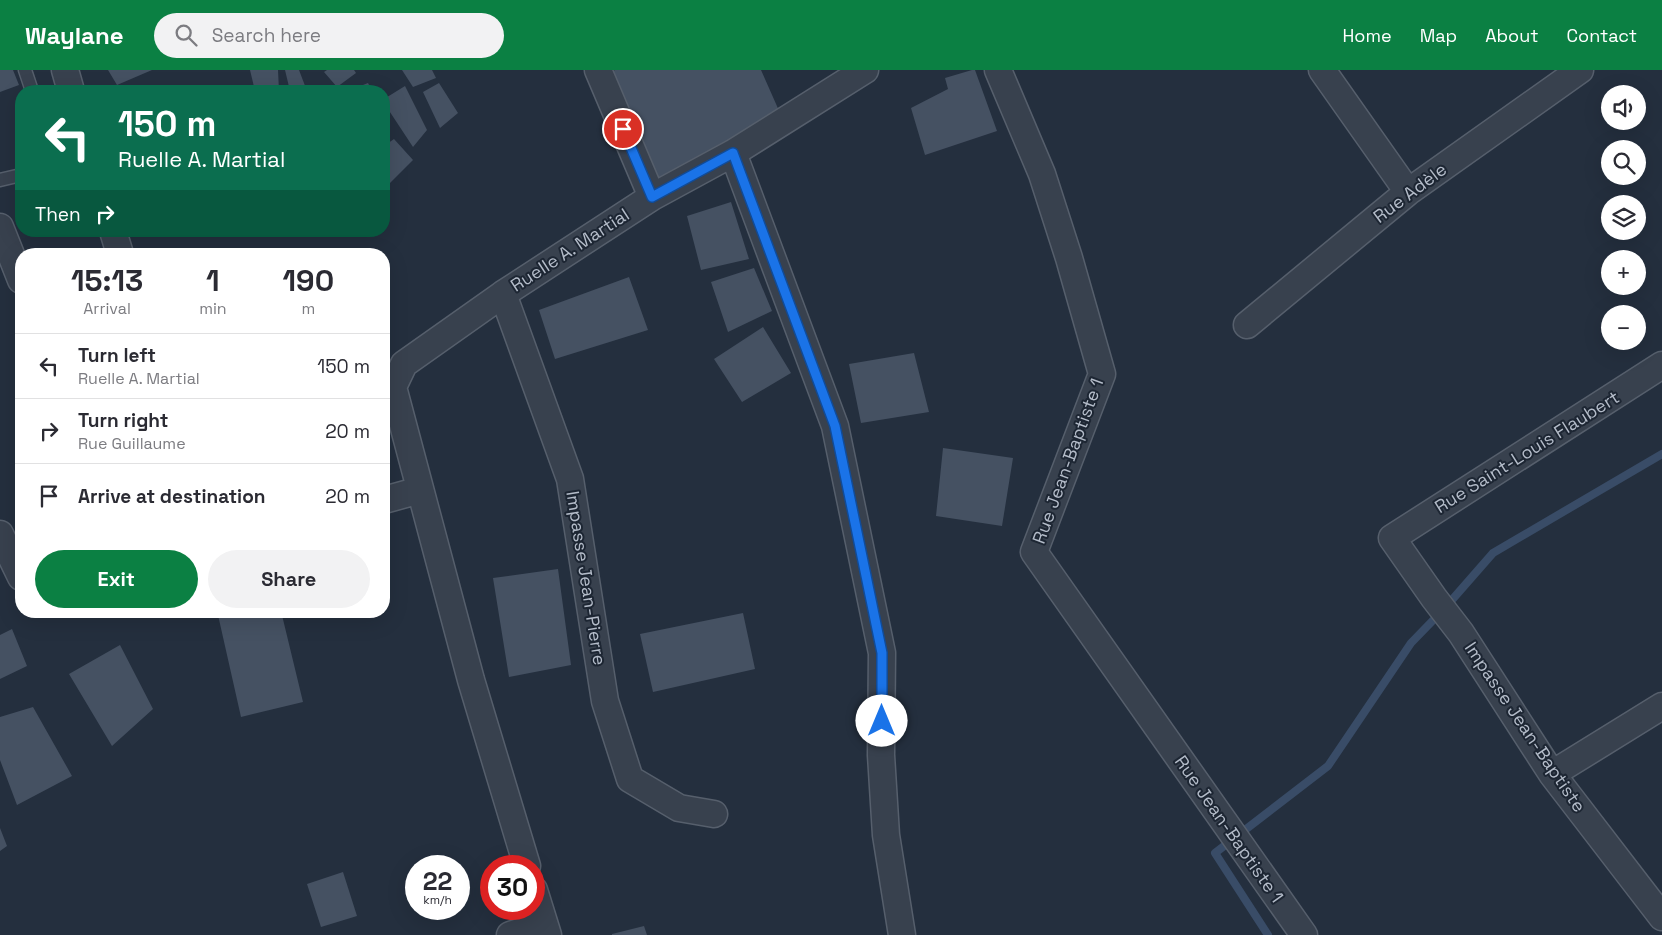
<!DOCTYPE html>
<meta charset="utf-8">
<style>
:root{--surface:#fff;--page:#f2f2f3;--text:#2b2b33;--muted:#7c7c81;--line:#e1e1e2;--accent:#0b8043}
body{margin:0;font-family:"Space Grotesk",sans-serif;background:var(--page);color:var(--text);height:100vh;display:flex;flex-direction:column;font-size:19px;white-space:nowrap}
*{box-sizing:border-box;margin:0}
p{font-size:16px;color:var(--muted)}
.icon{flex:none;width:28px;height:28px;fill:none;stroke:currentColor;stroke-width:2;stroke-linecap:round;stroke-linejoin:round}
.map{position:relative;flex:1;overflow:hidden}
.panel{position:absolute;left:15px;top:178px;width:375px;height:370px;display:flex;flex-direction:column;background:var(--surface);border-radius:20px;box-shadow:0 5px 20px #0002}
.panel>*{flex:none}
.banner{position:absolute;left:15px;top:15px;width:375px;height:152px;border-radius:20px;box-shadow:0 5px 20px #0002;background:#0b6e4f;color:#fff;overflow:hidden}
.tools{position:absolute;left:1601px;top:15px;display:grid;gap:10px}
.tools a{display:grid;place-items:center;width:45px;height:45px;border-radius:50%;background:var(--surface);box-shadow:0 5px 20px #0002;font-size:25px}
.speed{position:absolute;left:405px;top:785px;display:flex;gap:10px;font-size:25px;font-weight:700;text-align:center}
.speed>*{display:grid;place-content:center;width:65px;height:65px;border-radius:50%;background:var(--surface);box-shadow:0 5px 20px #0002;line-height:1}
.speed small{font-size:12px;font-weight:400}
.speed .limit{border:8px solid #d22;background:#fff;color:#111}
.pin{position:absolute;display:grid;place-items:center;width:42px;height:42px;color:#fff;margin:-21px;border:2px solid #fff;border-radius:50%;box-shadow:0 1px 5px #0007}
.me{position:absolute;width:55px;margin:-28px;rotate:0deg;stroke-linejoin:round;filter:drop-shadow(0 0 4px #0008)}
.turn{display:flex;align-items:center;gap:18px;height:105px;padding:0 20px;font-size:22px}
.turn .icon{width:65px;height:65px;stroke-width:2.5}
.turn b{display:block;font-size:35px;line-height:42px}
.then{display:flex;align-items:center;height:48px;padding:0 20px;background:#0003;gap:10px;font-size:19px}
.eta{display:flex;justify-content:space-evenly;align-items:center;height:85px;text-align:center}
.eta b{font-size:30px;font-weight:800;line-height:35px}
.action{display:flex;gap:10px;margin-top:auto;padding:10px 20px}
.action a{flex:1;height:58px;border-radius:30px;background:var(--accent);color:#fff;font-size:20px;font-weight:800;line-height:58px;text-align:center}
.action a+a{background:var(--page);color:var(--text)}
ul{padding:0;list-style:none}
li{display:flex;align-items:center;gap:15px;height:65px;padding:0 20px;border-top:1px solid var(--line)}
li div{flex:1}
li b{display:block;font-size:19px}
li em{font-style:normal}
header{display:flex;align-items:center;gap:30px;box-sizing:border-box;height:70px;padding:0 25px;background:var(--accent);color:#fff}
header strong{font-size:24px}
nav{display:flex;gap:28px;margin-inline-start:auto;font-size:18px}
.search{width:350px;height:45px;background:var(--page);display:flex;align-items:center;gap:12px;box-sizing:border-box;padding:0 18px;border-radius:28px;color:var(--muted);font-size:19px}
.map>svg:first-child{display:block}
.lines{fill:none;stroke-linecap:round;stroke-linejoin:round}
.stream{stroke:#394c67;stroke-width:8}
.building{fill:#455162}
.lane-casing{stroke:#565f6c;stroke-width:15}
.street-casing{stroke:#565f6c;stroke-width:29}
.lane{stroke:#38414e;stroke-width:12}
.street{stroke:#38414e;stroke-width:26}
.route-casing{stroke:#114b97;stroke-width:12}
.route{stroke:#1a73e8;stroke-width:9}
.labels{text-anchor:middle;stroke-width:4;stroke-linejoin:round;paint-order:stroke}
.street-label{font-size:18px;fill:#b4bcc9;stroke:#1d2633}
</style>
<header>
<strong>Waylane</strong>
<div class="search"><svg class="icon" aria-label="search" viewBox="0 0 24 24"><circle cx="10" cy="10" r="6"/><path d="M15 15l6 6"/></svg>Search here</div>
<nav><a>Home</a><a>Map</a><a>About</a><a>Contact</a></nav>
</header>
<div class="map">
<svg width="1662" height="865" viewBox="0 0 1662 865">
<rect width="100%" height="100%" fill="#242f3e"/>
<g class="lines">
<path class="stream" d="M1268 865 1215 783 1328 696 1411 573 1444 539 1493 483 1662 384"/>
</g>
<path class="building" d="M0 0H13L19 15 0 22Z
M108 0H152L117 15Z
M250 0H278L279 21H255Z
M285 0H299L307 21H290Z
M327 0H354L356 3 337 17 324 2Z
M402 0H432L436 8 413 17Z
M615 0H761L784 52 652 127 601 8Z
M972 0H975L997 61 925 85 911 38 948 19 945 8Z
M368 13 372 21H348Z
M439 13 458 43 440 58 423 22Z
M405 16 427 60 413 77 384 33V29Z
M394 69 413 90 390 113 384 100V76Z
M731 132 749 189 701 200 687 146Z
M754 198 772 241 728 262 711 212Z
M629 207 648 260 555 289 539 240Z
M763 257 791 303 742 332 714 289Z
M914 283 929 342 861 353 849 294Z
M943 378 1013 388 1002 456 936 446Z
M558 499 571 595 509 607 493 508Z
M233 541H281L303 632 241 647 218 545Z
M743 543 755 599 653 622 640 564Z
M12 559 27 596 0 609V565Z
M120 575 153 639 112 676 69 604Z
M33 637 72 706 17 735 0 690V647Z
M0 758 7 776 0 781Z
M343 802 357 846 321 857 307 814Z
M644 856 647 865H612V864Z"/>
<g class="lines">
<defs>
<path id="lane" d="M25 0 32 21
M0 110 21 105"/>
<path id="street" d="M65 0 71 21
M598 0 652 127
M998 0 1042 104 1069 188 1102 304 1034 482 1304 865
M1322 0 1408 122
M733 83 835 356 882 583 881 685 886 765 902 865
M0 157 21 210
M113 161 120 184
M503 224 570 409 605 631 630 709 679 738 714 744
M1247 255 1408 122 1580 0
M1662 295 1392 468 1434 528 1461 563 1552 704 1662 847
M384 430 420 420
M0 464 21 507
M1552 704 1662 636
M527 796 471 610 393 317 404 294 503 224 652 127 733 83 865 0
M534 820 548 865
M510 865 544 854"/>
</defs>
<use href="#lane" class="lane-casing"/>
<use href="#street" class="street-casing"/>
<use href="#lane" class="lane"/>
<use href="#street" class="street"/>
</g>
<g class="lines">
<defs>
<path id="route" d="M623 59 652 127 733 83 835 356 882 583V651"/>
</defs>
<use href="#route" class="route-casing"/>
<use href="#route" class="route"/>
</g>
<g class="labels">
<g class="street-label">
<text transform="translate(1410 123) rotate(-37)" y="6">Rue Adèle</text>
<text transform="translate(570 180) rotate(-33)" y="6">Ruelle A. Martial</text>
<text transform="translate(1527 382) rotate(-32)" y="6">Rue Saint-Louis Flaubert</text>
<text transform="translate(1068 391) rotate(-70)" y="6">Rue Jean-Baptiste 1</text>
<text transform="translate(586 508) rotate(81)" y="6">Impasse Jean-Pierre</text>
<text transform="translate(1525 657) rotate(56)" y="6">Impasse Jean-Baptiste</text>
<text transform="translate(1229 759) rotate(55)" y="6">Rue Jean-Baptiste 1</text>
</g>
</g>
</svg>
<div class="tools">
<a><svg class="icon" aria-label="sound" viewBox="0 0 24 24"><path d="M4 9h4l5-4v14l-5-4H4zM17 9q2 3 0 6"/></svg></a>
<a><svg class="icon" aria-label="search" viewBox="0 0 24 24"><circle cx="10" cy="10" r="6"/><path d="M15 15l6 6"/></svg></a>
<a><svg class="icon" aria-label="layers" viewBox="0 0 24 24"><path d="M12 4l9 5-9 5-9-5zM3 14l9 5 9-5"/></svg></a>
<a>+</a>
<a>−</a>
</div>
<div class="speed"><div>22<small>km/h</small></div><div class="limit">30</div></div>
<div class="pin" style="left:623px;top:59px;background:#d93025"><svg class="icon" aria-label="arrive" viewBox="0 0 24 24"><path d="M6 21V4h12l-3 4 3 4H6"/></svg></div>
<svg class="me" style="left:882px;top:651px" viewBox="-20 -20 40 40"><circle r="19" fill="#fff"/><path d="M0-13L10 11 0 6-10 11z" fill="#1a73e8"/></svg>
<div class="banner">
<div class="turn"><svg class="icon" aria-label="left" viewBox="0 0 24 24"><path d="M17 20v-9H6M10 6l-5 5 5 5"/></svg><div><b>150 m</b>Ruelle A. Martial</div></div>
<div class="then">Then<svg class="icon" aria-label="right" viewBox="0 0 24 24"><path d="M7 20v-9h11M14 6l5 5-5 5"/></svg></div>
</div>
<section class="panel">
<div class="eta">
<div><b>15:13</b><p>Arrival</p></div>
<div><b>1</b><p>min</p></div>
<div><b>190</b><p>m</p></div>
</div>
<ul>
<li><svg class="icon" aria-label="left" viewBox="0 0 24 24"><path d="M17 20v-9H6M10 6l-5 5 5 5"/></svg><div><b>Turn left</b><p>Ruelle A. Martial</p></div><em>150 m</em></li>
<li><svg class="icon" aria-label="right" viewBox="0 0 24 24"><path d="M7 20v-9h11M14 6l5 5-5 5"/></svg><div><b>Turn right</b><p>Rue Guillaume</p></div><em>20 m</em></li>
<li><svg class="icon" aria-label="arrive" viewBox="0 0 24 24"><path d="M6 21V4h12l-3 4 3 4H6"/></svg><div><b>Arrive at destination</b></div><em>20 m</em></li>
</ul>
<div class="action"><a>Exit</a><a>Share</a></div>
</section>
</div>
